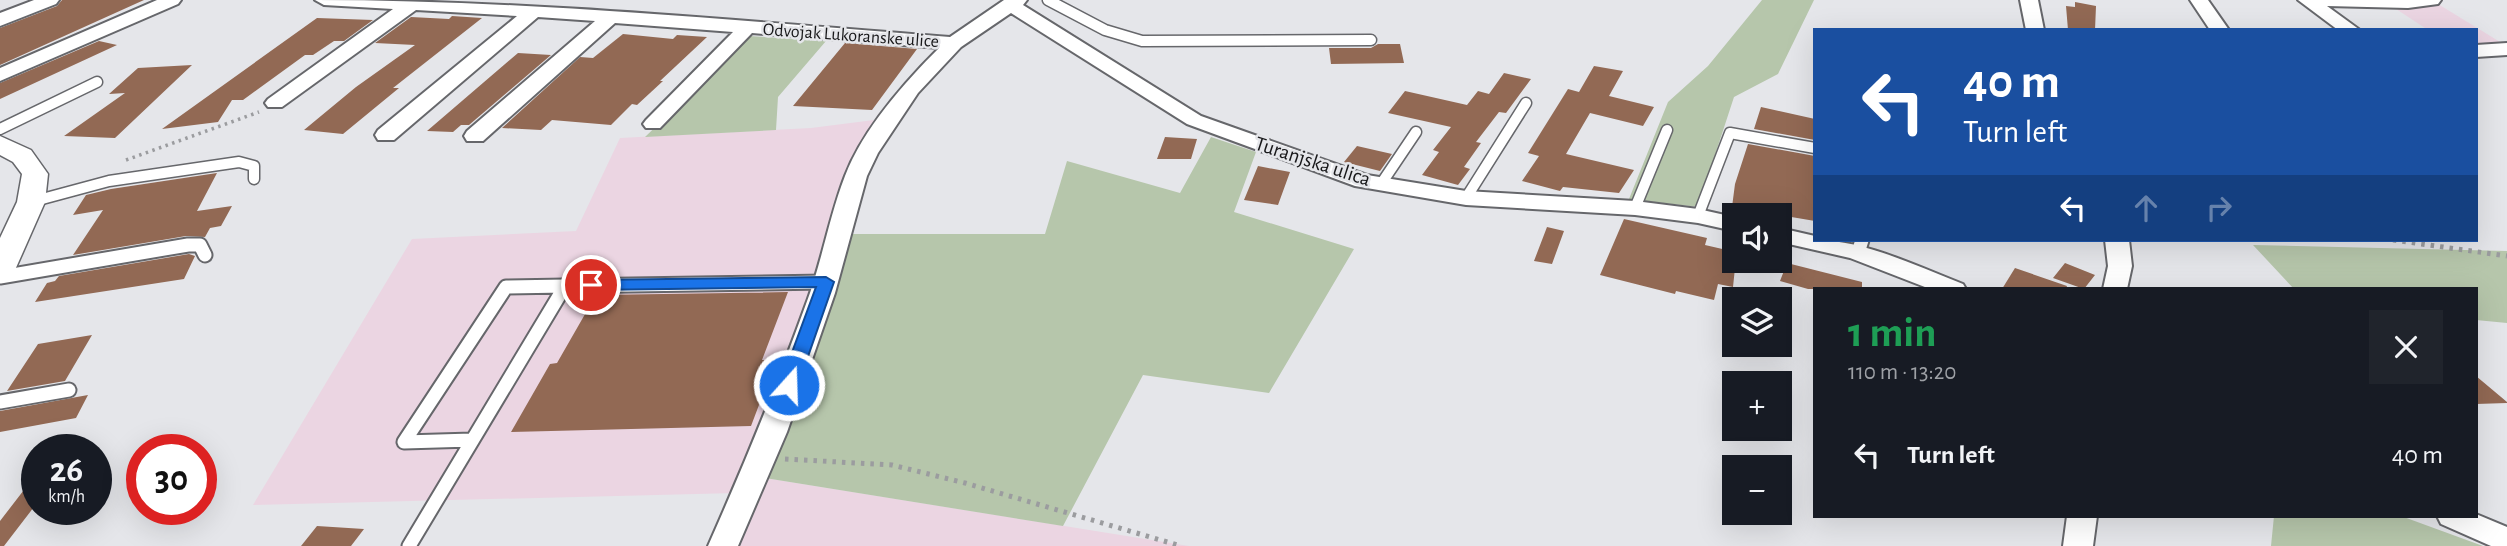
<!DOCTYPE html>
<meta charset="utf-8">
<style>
:root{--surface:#171b24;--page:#20242c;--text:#f1f3f6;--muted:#9ea1a6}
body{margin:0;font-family:"Alegreya Sans",sans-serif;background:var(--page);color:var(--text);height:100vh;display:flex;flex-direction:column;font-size:26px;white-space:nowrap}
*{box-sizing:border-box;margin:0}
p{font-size:23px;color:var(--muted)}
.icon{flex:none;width:38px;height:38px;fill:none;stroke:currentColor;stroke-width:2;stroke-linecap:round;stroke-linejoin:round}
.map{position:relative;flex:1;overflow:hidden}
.drawer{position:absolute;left:1813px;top:287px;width:665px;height:231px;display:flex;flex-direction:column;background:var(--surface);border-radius:0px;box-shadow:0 7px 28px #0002}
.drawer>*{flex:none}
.top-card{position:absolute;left:1813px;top:28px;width:665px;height:214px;border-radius:0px;box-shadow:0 7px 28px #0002;background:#1a4fa0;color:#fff;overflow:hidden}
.controls{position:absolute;left:1722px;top:203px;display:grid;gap:14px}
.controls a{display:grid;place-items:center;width:70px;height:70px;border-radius:0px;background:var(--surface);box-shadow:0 7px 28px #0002;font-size:35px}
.speed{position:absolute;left:21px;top:434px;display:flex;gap:14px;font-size:35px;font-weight:700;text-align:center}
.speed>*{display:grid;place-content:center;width:91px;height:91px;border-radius:50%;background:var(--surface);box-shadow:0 7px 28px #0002;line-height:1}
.speed small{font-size:18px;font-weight:400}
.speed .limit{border:10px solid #d22;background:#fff;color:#111}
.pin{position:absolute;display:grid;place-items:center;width:60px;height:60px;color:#fff;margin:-30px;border:4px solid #fff;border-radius:50%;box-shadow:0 2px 7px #0007}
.me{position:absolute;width:77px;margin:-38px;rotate:20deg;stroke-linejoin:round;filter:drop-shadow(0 0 5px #0008)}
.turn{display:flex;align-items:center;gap:24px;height:147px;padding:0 35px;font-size:32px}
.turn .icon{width:91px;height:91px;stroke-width:2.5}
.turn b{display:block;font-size:49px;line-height:60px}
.lanes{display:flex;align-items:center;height:66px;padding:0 35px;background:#0003;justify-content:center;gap:35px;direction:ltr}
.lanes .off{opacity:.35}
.round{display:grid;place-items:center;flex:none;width:74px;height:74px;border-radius:0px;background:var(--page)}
.head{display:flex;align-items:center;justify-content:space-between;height:119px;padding:0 35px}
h1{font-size:42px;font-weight:600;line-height:52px;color:#1e9e55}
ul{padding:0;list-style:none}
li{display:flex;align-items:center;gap:21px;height:98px;padding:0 35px}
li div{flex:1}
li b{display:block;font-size:26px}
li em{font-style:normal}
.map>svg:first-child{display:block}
.commercial{fill:#ebd5e2}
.green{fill:#b6c6ab}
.building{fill:#926954}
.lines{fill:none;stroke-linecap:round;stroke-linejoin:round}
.service-far1-casing{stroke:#66676b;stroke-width:13}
.service-casing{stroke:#66676b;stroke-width:17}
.minor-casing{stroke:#66676b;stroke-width:4}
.tertiary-casing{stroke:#66676b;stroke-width:3}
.path-far1{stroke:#9b9c9f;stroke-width:3.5;stroke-dasharray:2.5 4.5;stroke-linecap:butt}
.path{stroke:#9b9c9f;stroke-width:5;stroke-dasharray:3.5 6;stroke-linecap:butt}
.service-far1{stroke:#fff;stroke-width:10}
.service{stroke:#fff;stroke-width:13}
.minor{fill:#fff;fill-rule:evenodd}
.tertiary{fill:#fff;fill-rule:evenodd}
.route{fill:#1a73e8;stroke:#114b97;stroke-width:2}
.labels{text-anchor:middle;stroke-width:5;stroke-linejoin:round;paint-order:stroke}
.far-street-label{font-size:18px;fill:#171719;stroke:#e5e6ea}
.street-label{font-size:21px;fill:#171719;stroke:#e5e6ea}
</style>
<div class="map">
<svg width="2507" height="546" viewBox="0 0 2507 546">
<rect width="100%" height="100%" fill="#e5e6ea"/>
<path class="commercial" d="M2438 4 2505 45H2476V30H2428L2390 5Z
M874 120 850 167 819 273 736 493 253 505 412 239 576 231 620 138 811 128Z
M765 478 1189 546H733Z"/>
<path class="green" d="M1762 0H1814L1778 74 1734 97 1698 207 1629 199 1668 102 1708 66Z
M750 36 826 41 778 97 776 130 645 137Z
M1211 137 1256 152 1234 212 1354 249 1269 393 1143 375 1063 526 765 478 852 234H1045L1067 161 1180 193Z
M2253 245 2507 251V323L2476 320V289H2294Z
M2274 516H2401L2483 546H2271Z"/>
<path class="building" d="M62 0H144L0 65V28L57 6Z
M2075 2 2096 6 2095 30H2068L2066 6 2075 7Z
M452 16 482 18 393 88H399L343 134 304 130 356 87 415 45 375 43 411 17 449 19Z
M317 18 373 20 344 41H334L313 55H305L243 100H232L218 122 162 129Z
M623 34 673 39 677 35 707 37 660 81H663L637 105 632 104 611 125 552 120 541 130 502 128 580 57 593 58Z
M99 41 117 45 0 99V83Z
M845 43 917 49 872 110 793 106Z
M1378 44H1400L1404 63 1331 64 1329 48H1371Z
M518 53 551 55 469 125H461L453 132 427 131Z
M192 65 115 138 64 136 125 93 109 94 138 68Z
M1594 66 1623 71 1609 96 1654 107 1643 126 1590 113 1566 154 1634 170 1619 193 1563 187 1560 191 1522 181 1539 156 1528 153 1568 89 1579 92Z
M1504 73 1531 79 1506 113 1499 112 1476 142 1481 143 1464 167 1470 169 1458 185 1422 175 1439 152 1433 150 1451 127 1388 113 1405 91 1467 105 1478 91 1489 94Z
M1761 107 1815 119V140L1754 129Z
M1165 137 1197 139 1191 159H1157Z
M1748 144 1815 156V221L1732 207 1735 184Z
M1357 146 1392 154 1380 171 1344 162Z
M1258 166 1290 172 1278 205 1244 200Z
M217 173 197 211 232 206 221 226 210 228 205 237 186 236 73 255 103 210 73 215 86 195 111 189Z
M1624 219 1707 238 1705 245 1731 251 1728 267 1735 268 1733 287 1718 284 1714 300 1676 291 1675 294 1600 275Z
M1547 227 1564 231 1552 264 1534 261Z
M189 254 195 256 184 279 35 302 47 283 55 281 59 276Z
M1787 263 1862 282V289H1808L1780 281Z
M2065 263 2095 275 2084 289 2053 278Z
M2015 268 2067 286 2066 289H2002Z
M788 292 762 360H776L751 426 511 432 550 364 557 363 596 295Z
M92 335 65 381 7 391 38 344Z
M2476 376 2507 402V403L2476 404Z
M88 395 76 418 0 432V411Z
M37 473V503L4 546H0V521Z
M317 526 364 529 351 546H301Z"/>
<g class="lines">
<defs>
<path id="service-far1" d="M1048 0 1105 30 1142 41 1371 40
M0 129 97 82
M1381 184 1416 132
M1466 198 1526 103
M31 202 109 181 239 162 254 166V179
M1635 208 1667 130
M1698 216 1730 133 1815 148"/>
<path id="service" d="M1858 253 1862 240
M0 277 188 245H200L205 255
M565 286 826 282
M0 402 69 390
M409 546 565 286 506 287 404 442 472 440"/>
<path id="minor" d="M34 0H59L56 4 0 26V13Z
M157 0H181L178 4 0 81V68Z
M315 0C527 0 739 21 950 37L1004 0H1027L1023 5 1201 116 1367 175 1466 191 1635 201 1698 209 1734 217V231L1698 223 1635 215 1466 205 1355 186 1187 124 1011 13 961 47 918 93 878 153 867 176 835 293 787 432 738 546H708C744 465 776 387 806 304 822 262 829 217 845 176 863 129 904 83 939 48L752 33 660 128H646L643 124 646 120 733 32 615 23 483 141H467L464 136 467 131 595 21 538 17 394 140H378L375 135 378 130 517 16 416 10 282 107H268L265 103 268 99 393 9 324 5Z
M2020 0H2038L2044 30H2026Z
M2190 0H2208L2229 30H2210Z
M2298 0H2441L2438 4 2408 8 2327 6 2360 30H2338Z
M2507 43V55L2476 57V45Z
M1780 228 1815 236V240C1865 240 1916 266 1963 284L1966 289H1930L1850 258 1780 242Z
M2105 240H2129L2132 266 2127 289H2103L2108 266Z
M2476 514 2507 527V546H2491L2441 524 2437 516H2476Z
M2067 516H2097L2093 546H2063Z"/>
<path id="tertiary" d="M0 136 31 150 48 174 45 202 15 270 10 276 0 279V238L17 202 22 174 13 162 0 155Z"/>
</defs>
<use href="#service-far1" class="service-far1-casing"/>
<use href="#service" class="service-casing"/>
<use href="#minor" class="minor-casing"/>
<use href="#tertiary" class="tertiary-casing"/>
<path class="path-far1" d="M126 160 259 112"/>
<path class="path" d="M2393 240 2507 256
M785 459 892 465 965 483 1181 546"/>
<use href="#service-far1" class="service-far1"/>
<use href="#service" class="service"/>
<use href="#minor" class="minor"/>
<use href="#tertiary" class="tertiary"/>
</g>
<path class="route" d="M826 277 834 282 798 385 789 391 780 385 816 287 591 290 583 285 591 280Z"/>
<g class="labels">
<g class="far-street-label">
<text transform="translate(851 35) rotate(4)" y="6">Odvojak Lukoranske ulice</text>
</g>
<g class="street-label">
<text transform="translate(1313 161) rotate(18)" y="7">Turanjska ulica</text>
</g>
</g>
</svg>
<div class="controls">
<a><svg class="icon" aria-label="sound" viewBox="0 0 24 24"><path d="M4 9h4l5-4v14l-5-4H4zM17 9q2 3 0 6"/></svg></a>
<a><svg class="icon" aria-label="layers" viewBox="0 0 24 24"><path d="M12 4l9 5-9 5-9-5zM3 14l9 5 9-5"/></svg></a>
<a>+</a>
<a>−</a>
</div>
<div class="speed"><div>26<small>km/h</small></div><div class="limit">30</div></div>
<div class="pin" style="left:591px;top:285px;background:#d93025"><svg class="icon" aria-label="arrive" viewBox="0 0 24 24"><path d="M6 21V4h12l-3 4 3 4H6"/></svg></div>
<svg class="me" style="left:789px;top:385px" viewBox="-20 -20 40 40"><circle r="17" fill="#1a73e8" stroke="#fff" stroke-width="3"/><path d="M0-11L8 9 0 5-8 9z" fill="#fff"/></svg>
<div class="top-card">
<div class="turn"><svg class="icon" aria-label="left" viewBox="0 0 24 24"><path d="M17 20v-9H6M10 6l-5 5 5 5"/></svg><div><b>40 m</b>Turn left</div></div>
<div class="lanes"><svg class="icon" aria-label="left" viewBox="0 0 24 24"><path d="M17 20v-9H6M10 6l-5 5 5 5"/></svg><svg class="icon off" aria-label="ahead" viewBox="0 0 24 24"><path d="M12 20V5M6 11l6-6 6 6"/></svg><svg class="icon off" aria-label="right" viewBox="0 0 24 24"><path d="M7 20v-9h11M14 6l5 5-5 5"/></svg></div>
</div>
<section class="drawer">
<div class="head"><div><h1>1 min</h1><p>110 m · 13:20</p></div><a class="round"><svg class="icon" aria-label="close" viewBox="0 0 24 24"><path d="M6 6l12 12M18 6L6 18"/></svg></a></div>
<ul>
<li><svg class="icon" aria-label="left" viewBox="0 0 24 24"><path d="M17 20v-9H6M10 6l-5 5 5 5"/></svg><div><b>Turn left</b></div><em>40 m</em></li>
</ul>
</section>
</div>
